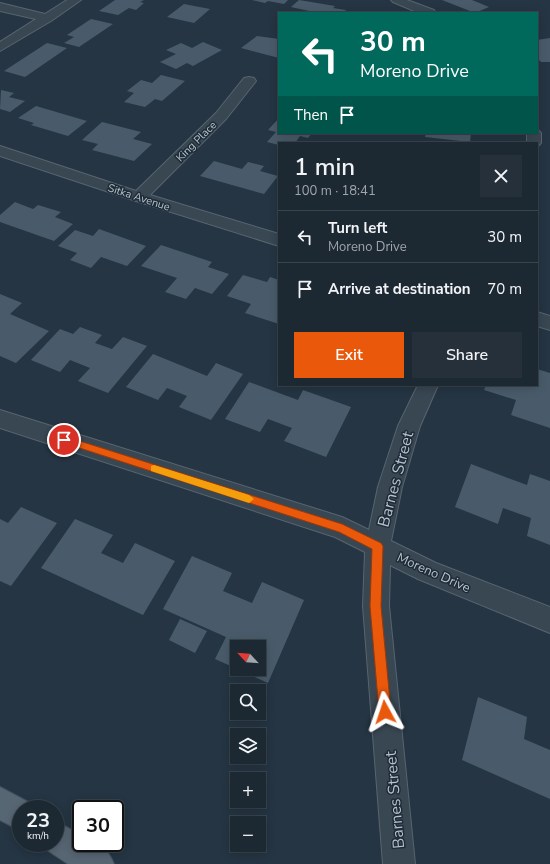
<!DOCTYPE html>
<meta charset="utf-8">
<style>
:root{--surface:#1c2832;--page:#25303a;--text:#f1f3f6;--muted:#a0a6ac;--line:#3a444d;--accent:#ea580c}
body{margin:0;font-family:"Nunito Sans",sans-serif;background:var(--page);color:var(--text);height:100vh;display:flex;flex-direction:column;font-size:15px;white-space:nowrap}
*{box-sizing:border-box;margin:0}
p{font-size:13px;color:var(--muted)}
.icon{flex:none;width:22px;height:22px;fill:none;stroke:currentColor;stroke-width:2;stroke-linecap:round;stroke-linejoin:round}
.map{position:relative;flex:1;overflow:hidden}
.drawer{position:absolute;left:278px;top:142px;width:260px;height:244px;display:flex;flex-direction:column;background:var(--surface);border-radius:0px;box-shadow:0 2px 10px #0003,0 0 0 1px var(--line)}
.drawer>*{flex:none}
.hud{position:absolute;left:278px;top:12px;width:260px;height:122px;border-radius:0px;box-shadow:0 2px 10px #0003,0 0 0 1px var(--line);background:#00695c;color:#fff;overflow:hidden}
.needle{width:26px;rotate:296deg}
.tools{position:absolute;left:230px;top:640px;display:grid;gap:8px}
.tools a{display:grid;place-items:center;width:36px;height:36px;border-radius:0px;background:var(--surface);box-shadow:0 2px 10px #0003,0 0 0 1px var(--line);font-size:20px}
.speed{position:absolute;left:12px;top:800px;display:flex;gap:8px;font-size:20px;font-weight:700;text-align:center}
.speed>*{display:grid;place-content:center;width:52px;height:52px;border-radius:50%;background:var(--surface);box-shadow:0 2px 10px #0003,0 0 0 1px var(--line);line-height:1}
.speed small{font-size:10px;font-weight:400}
.speed .limit{border:2px solid #111;border-radius:6px;background:#fff;color:#111}
.pin{position:absolute;display:grid;place-items:center;width:34px;height:34px;color:#fff;margin:-17px;border:2px solid #fff;border-radius:50%;box-shadow:0 1px 4px #0007}
.me{position:absolute;width:44px;margin:-22px;rotate:355deg;stroke-linejoin:round;filter:drop-shadow(0 0 3px #0008)}
.turn{display:flex;align-items:center;gap:14px;height:84px;padding:0 16px;font-size:18px}
.turn .icon{width:52px;height:52px;stroke-width:2.5}
.turn b{display:block;font-size:28px;line-height:34px}
.then{display:flex;align-items:center;height:38px;padding:0 16px;background:#0003;gap:8px;font-size:15px}
.round{display:grid;place-items:center;flex:none;width:42px;height:42px;border-radius:0px;background:var(--page)}
.overview{display:flex;align-items:center;justify-content:space-between;height:68px;padding:0 16px}
h1{font-size:24px;font-weight:600;line-height:30px}
.action{display:flex;gap:8px;margin-top:auto;padding:8px 16px}
.action a{flex:1;height:46px;border-radius:0px;background:var(--accent);color:#fff;font-size:16px;font-weight:600;line-height:46px;text-align:center}
.action a+a{background:var(--page);color:var(--text)}
ul{padding:0;list-style:none}
li{display:flex;align-items:center;gap:12px;height:52px;padding:0 16px;border-top:1px solid var(--line)}
li div{flex:1}
li b{display:block;font-size:15px}
li em{font-style:normal}
.map>svg:first-child{display:block}
.building{fill:#495b6a;fill-rule:evenodd}
.lines{fill:none;stroke-linecap:round;stroke-linejoin:round}
.minor-casing{stroke:#586570;stroke-width:2}
.major-casing{stroke:#43505c;stroke-width:2}
.minor{fill:#394753;fill-rule:evenodd}
.major{fill:#576673;fill-rule:evenodd}
.route{fill:#ea580c;stroke:#983908}
.slow{fill:#f59e0b}
.labels{text-anchor:middle;stroke-width:3;stroke-linejoin:round;paint-order:stroke}
.far-street-label{font-size:11px;fill:#b7c2cd;stroke:#1e2c38}
.street-label{font-size:13px;fill:#b7c2cd;stroke:#1e2c38}
.near-street-label{font-size:16px;fill:#b7c2cd;stroke:#1e2c38}
</style>
<div class="map">
<svg width="550" height="864" viewBox="0 0 550 864">
<rect width="100%" height="100%" fill="#253543"/>
<path class="building" d="M115 0H144L140 2 144 3 136 10 129 8 118 15 99 11Z
M252 0H288L284 4 268 1 265 3Z
M299 0 335 6 333 8 346 10 344 13H307L309 11 291 7Z
M442 0H472L489 7 475 13Z
M184 4 210 9 194 23 167 17Z
M91 19 113 24 79 47 64 43 74 37 67 35Z
M257 36 279 39V58L241 48Z
M550 38V62H541L537 58V40Z
M203 42 222 50 193 66 187 63 176 69 160 62 176 54 166 50 181 43 192 48Z
M47 43 67 48 25 77 4 71Z
M161 75 185 81 162 101 155 99 145 107 124 102 134 93 127 91 141 80 152 83Z
M1 90 14 93 9 97 25 101 10 112 0 109Z
M36 106 87 121 68 136 31 125 34 123 18 118Z
M279 118V133H312L308 138 300 136 295 143H279V145L267 142 276 132 268 130Z
M102 122 141 132 133 139 152 144 134 161 92 150 98 144 82 140Z
M426 133H471L470 142 425 137Z
M214 161 242 169 248 162 264 166 260 171 278 176 264 194 200 176Z
M15 202 33 209 38 205 61 212 55 217 73 224 54 241 0 222V215Z
M99 229 146 246 127 266 101 257 91 268 70 260 77 253 58 246 75 230 93 236Z
M161 245 212 262 208 267 229 274 212 294 195 288 186 299 165 292 177 278 141 266Z
M243 275 267 282 270 277 279 280V324L245 313 251 304 227 296Z
M0 294 22 303 10 314 49 331 16 363 0 356Z
M80 327 102 335 95 343 112 349 123 337 147 346 108 393 78 381 90 368 70 360 60 372 31 360 60 329 73 334Z
M153 354 207 376 216 363 243 374 211 420 179 407 187 396 167 388 158 400 126 387Z
M537 369 550 373V428L511 415 516 400 484 390 486 385H537Z
M249 382 298 400 303 390 351 407 326 457 284 441 292 428 268 419 260 432 225 419Z
M471 464 527 485 530 474 550 481V545L527 536 531 518 503 508 498 524 455 507Z
M21 507 57 523 11 586 0 581V519L8 523Z
M75 519 113 535 101 553 123 563 135 543 175 561 143 615 41 568Z
M192 556 232 573 223 591 252 603 262 582 304 600 268 683 215 659 226 637 163 609ZM237 647H259V669H237Z
M180 619 207 631 195 653 169 640Z
M478 697 527 717 524 739 550 750V799L462 760Z"/>
<g class="lines">
<defs>
<path id="minor" d="M67 0H81L51 21 0 51V42L36 19 0 11V3L45 14Z
M391 0H407L434 10 436 13H419L393 2Z
M249 77 254 78 256 81 226 119 150 195 279 234V246L133 200 0 156V146L136 191 216 113 244 78Z
M537 129 541 133V143L537 147V143H527V133H537Z
M537 312 550 316V330L537 326Z
M418 385H438L420 426 402 487 391 541 436 563 550 607V633L418 579 390 565 389 606 415 864H383L363 606 365 552 335 537 0 428V410L342 517 369 530 378 487 398 426Z"/>
<path id="major" d="M0 787 32 804 34 809H21V831L0 820Z
M55 821 81 835V843C99 843 107 847 114 864H68L44 848 42 843H55Z"/>
</defs>
<use href="#minor" class="minor-casing"/>
<use href="#major" class="major-casing"/>
<use href="#minor" class="minor"/>
<use href="#major" class="major"/>
</g>
<path class="route" d="M64 436 342 524 381 543 383 546 381 606 391 712 390 717 385 718 381 717 379 712 370 606 372 549 339 532 61 442 59 440Z"/>
<path class="slow" d="M154 465 249 495 254 499 249 503 151 471V466Z"/>
<g class="labels">
<g class="far-street-label">
<text transform="translate(196 141) rotate(-45)" y="4">King Place</text>
<text transform="translate(139 197) rotate(18)" y="4">Sitka Avenue</text>
</g>
<g class="street-label">
<text transform="translate(434 572) rotate(24)" y="5">Moreno Drive</text>
</g>
<g class="near-street-label">
<text transform="translate(395 479) rotate(-75)" y="6">Barnes Street</text>
<text transform="translate(394 800) rotate(-95)" y="6">Barnes Street</text>
</g>
</g>
</svg>
<div class="tools">
<a><svg class="needle" viewBox="-14 -14 28 28"><path d="M0-13l5 13h-10z" fill="#e53935"/><path d="M0 13l5-13h-10z" fill="#a0a6ac"/></svg></a>
<a><svg class="icon" aria-label="search" viewBox="0 0 24 24"><circle cx="10" cy="10" r="6"/><path d="M15 15l6 6"/></svg></a>
<a><svg class="icon" aria-label="layers" viewBox="0 0 24 24"><path d="M12 4l9 5-9 5-9-5zM3 14l9 5 9-5"/></svg></a>
<a>+</a>
<a>−</a>
</div>
<div class="speed"><div>23<small>km/h</small></div><div class="limit">30</div></div>
<div class="pin" style="left:64px;top:440px;background:#d93025"><svg class="icon" aria-label="arrive" viewBox="0 0 24 24"><path d="M6 21V4h12l-3 4 3 4H6"/></svg></div>
<svg class="me" style="left:385px;top:712px" viewBox="-20 -20 40 40"><path d="M0-17L14 15 0 8-14 15z" fill="#ea580c" stroke="#fff" stroke-width="4"/></svg>
<div class="hud">
<div class="turn"><svg class="icon" aria-label="left" viewBox="0 0 24 24"><path d="M17 20v-9H6M10 6l-5 5 5 5"/></svg><div><b>30 m</b>Moreno Drive</div></div>
<div class="then">Then<svg class="icon" aria-label="arrive" viewBox="0 0 24 24"><path d="M6 21V4h12l-3 4 3 4H6"/></svg></div>
</div>
<section class="drawer">
<div class="overview"><div><h1>1 min</h1><p>100 m · 18:41</p></div><a class="round"><svg class="icon" aria-label="close" viewBox="0 0 24 24"><path d="M6 6l12 12M18 6L6 18"/></svg></a></div>
<ul>
<li><svg class="icon" aria-label="left" viewBox="0 0 24 24"><path d="M17 20v-9H6M10 6l-5 5 5 5"/></svg><div><b>Turn left</b><p>Moreno Drive</p></div><em>30 m</em></li>
<li><svg class="icon" aria-label="arrive" viewBox="0 0 24 24"><path d="M6 21V4h12l-3 4 3 4H6"/></svg><div><b>Arrive at destination</b></div><em>70 m</em></li>
</ul>
<div class="action"><a>Exit</a><a>Share</a></div>
</section>
</div>
